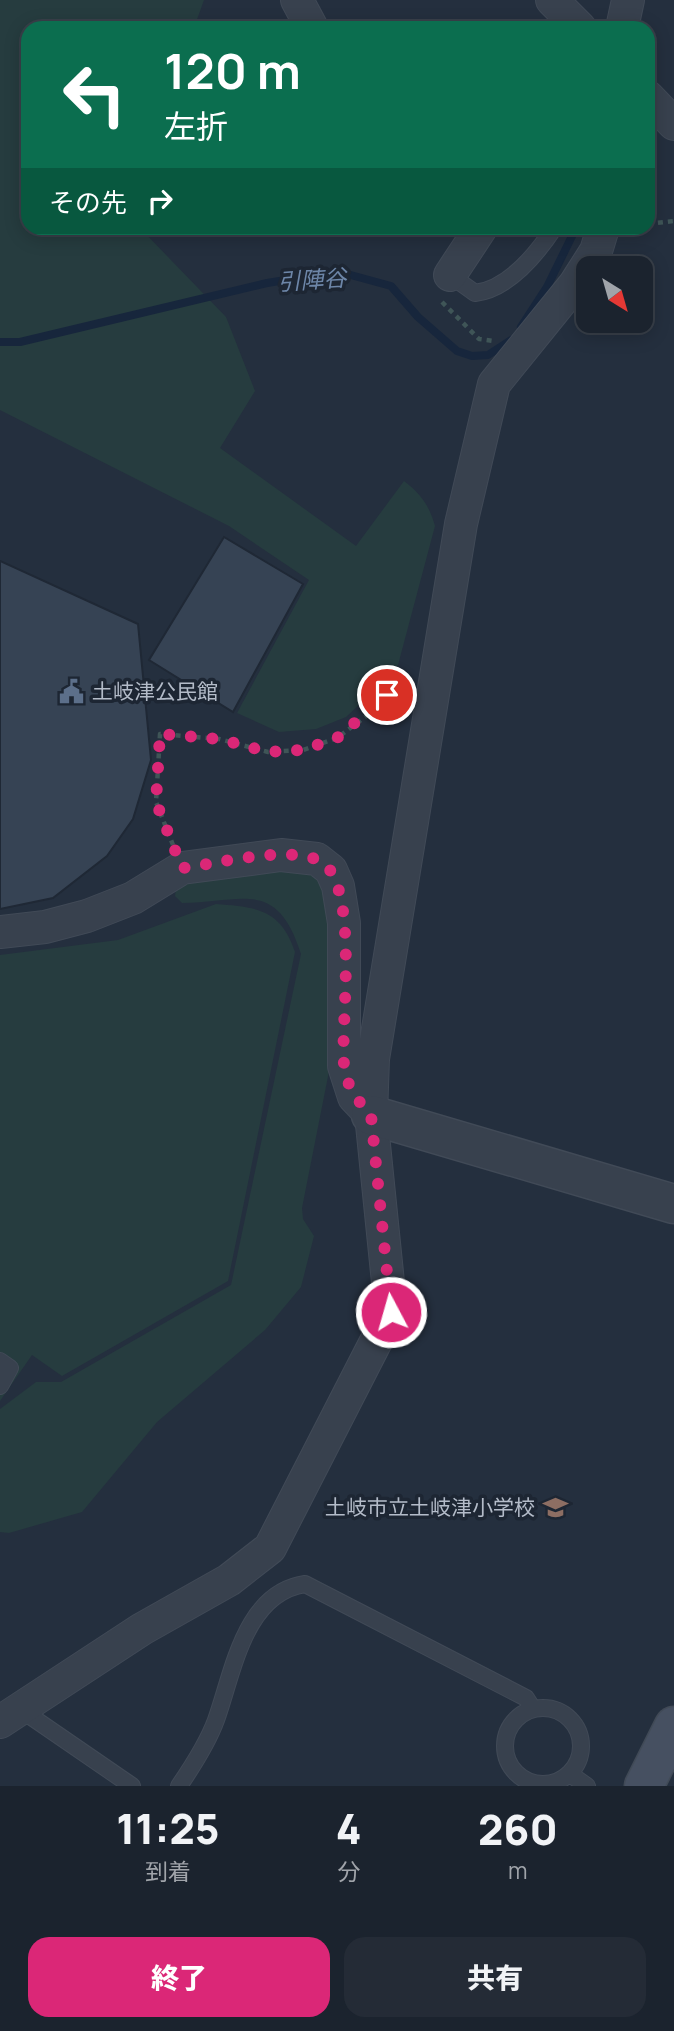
<!DOCTYPE html>
<html lang="ja">
<meta charset="utf-8">
<style>
:root{--surface:#1b232e;--page:#242b36;--text:#f1f3f6;--muted:#a0a4aa;--line:#39404a;--accent:#db2777}
body{margin:0;font-family:Manrope,"Noto Sans JP",sans-serif;background:var(--page);color:var(--text);height:100vh;display:flex;flex-direction:column;font-size:26px;white-space:nowrap}
*{box-sizing:border-box;margin:0}
p{font-size:23px;color:var(--muted)}
.icon{flex:none;width:38px;height:38px;fill:none;stroke:currentColor;stroke-width:2;stroke-linecap:round;stroke-linejoin:round}
.map{position:relative;height:1786px;overflow:hidden}
.details{display:flex;flex-direction:column;background:var(--surface);flex:1}
.details>*{flex:none}
.banner{position:absolute;left:21px;top:21px;width:634px;height:214px;border-radius:21px;box-shadow:0 4px 18px #0003,0 0 0 2px var(--line);background:#0b6e4f;color:#fff;overflow:hidden}
.needle{width:46px;rotate:143deg}
.fabs{position:absolute;left:576px;top:256px;display:grid;gap:14px}
.fabs a{display:grid;place-items:center;width:77px;height:77px;border-radius:14px;background:var(--surface);box-shadow:0 4px 18px #0003,0 0 0 2px var(--line);font-size:35px}
.pin{position:absolute;display:grid;place-items:center;width:60px;height:60px;color:#fff;margin:-30px;border:4px solid #fff;border-radius:50%;box-shadow:0 2px 7px #0007}
.me{position:absolute;width:77px;margin:-38px;rotate:354deg;stroke-linejoin:round;filter:drop-shadow(0 0 5px #0008)}
.turn{display:flex;align-items:center;gap:24px;height:147px;padding:0 28px;font-size:32px}
.turn .icon{width:91px;height:91px;stroke-width:2.5}
.turn b{display:block;font-size:49px;line-height:60px}
.then{display:flex;align-items:center;height:66px;padding:0 28px;background:#0003;gap:14px;font-size:26px}
.eta{display:flex;justify-content:space-evenly;align-items:center;height:119px;text-align:center}
.eta b{font-size:42px;font-weight:800;line-height:49px}
.action{display:flex;gap:14px;margin-top:auto;padding:14px 28px}
.action a{flex:1;height:80px;border-radius:21px;background:var(--accent);color:#fff;font-size:28px;font-weight:800;line-height:80px;text-align:center}
.action a+a{background:var(--page);color:var(--text)}
.map>svg:first-child{display:block}
.green{fill:#263c3f}
.lines{fill:none;stroke-linecap:round;stroke-linejoin:round}
.stream{stroke:#17263c;stroke-width:8}
.building{fill:#364354;stroke:#1f2835;stroke-width:2}
.service-casing{stroke:#414a57;stroke-width:18}
.minor-casing{stroke:#414a57;stroke-width:34}
.tertiary-casing{stroke:#414a57;stroke-width:41}
.secondary-casing{stroke:#414a57;stroke-width:41}
.path{stroke:#3f5557;stroke-width:4.5;stroke-dasharray:5 5;stroke-linecap:butt}
.service{stroke:#38414e;stroke-width:16}
.minor{stroke:#38414e;stroke-width:32}
.tertiary{stroke:#38414e;stroke-width:38}
.secondary{stroke:#465061;stroke-width:38}
.route{stroke:#db2777;stroke-width:12;stroke-dasharray:0 21.6}
.labels{text-anchor:middle;stroke-width:7;stroke-linejoin:round;paint-order:stroke}
.poi-label{font-size:21px;fill:#b4bcc9;stroke:#1d2633;text-anchor:start}
.water-label{font-size:23px;font-style:italic;fill:#6d86a8;stroke:#1d2633}
</style>
<div class="map">
<svg width="674" height="1786" viewBox="0 0 674 1786">
<rect width="100%" height="100%" fill="#242f3e"/>
<path class="green" d="M0 0H204L194 28H28V228H140L226 317 255 391 220 448 356 546 404 481C421 494 429 505 435 526L398 665 375 690 346 717 316 729 279 732 237 713 309 580 229 526 0 410Z
M301 868 313 869 333 888 335 1041 302 1208 303 1219 314 1236 301 1287 265 1330 157 1422 82 1512 9 1533 0 1532V1409L36 1382H61L231 1285 301 954C277 878 243 902 182 903L175 896 176 888 182 882Z
M216 904C256 907 281 909 295 952L228 1281 62 1376 32 1355 0 1401V955L118 940Z"/>
<g class="lines">
<path class="stream" d="M521 327 547 287 576 228
M0 342H20L267 283 317 275 347 274 391 286 418 317 457 351 472 356 488 355 511 340"/>
</g>
<path class="building" d="M224 537 303 584 233 712 149 660Z
M0 561 138 624 151 760 133 819 107 856 53 898 0 909Z"/>
<g class="lines">
<defs>
<path id="service" d="M450 275 475 293C508 289 536 255 554 228
M0 1361 10 1368 0 1386
M505 1746a38 38 0 1 1 76 0a38 38 0 1 1-76 0Z
M20 1709 132 1786
M570 1774 587 1786
M179 1786C192 1767 208 1742 216 1720 233 1673 244 1593 305 1584L526 1698 533 1709"/>
<path id="minor" d="M297 0 312 28
M552 0 580 28
M622 28 628 0
M648 97 674 124
M450 275 481 228
M0 932 45 927 87 916 133 898 182 868 281 855 317 859 331 870 338 886 344 923V1066L354 1097 371 1115
M0 1722 142 1629 229 1580 270 1548 391 1312 371 1115 373 1059 461 524 494 384 575 284 596 251 603 228"/>
<path id="tertiary" d="M371 1115 674 1204"/>
<path id="secondary" d="M644 1786 674 1726"/>
</defs>
<use href="#service" class="service-casing"/>
<use href="#minor" class="minor-casing"/>
<use href="#tertiary" class="tertiary-casing"/>
<use href="#secondary" class="secondary-casing"/>
<path class="path" d="M648 224 674 221
M442 302 479 339 494 341
M173 845 156 802 160 734 219 739 268 752 303 750 337 738 369 714 405 674"/>
<use href="#service" class="service"/>
<use href="#minor" class="minor"/>
<use href="#tertiary" class="tertiary"/>
<use href="#secondary" class="secondary"/>
</g>
<g class="lines">
<path class="route" d="M387 695 337 738 303 750 268 752 219 739 160 734 156 802 182 868C220 863 280 847 316 859 362 874 340 1024 344 1064 346 1086 357 1100 371 1115L391 1312"/>
</g>
<defs>
<symbol id="civic-bare" viewBox="-9 -9 18 18"><path d="M-.6-6.5H3V-4.5H.6V-3L4-1V1h2V6H-6V1h2V-1L-.6-3ZM-1.2 2.5V6h2.4V2.5Z" fill="#5c6f8a" stroke="#1d2633" stroke-width="2.5" paint-order="stroke"/></symbol>
<symbol id="school-bare" viewBox="-9 -9 18 18"><path d="M0-5L7-2L0 1L-7-2ZM-4 1L0 2.5L4 1V4Q0 6-4 4Z" fill="#8d6e63" stroke="#1d2633" stroke-width="2.5" paint-order="stroke"/></symbol>
</defs>
<g fill-rule="evenodd">
<use href="#civic-bare" x="54" y="674" width="35" height="35"/>
<use href="#school-bare" x="538" y="1490" width="35" height="35"/>
</g>
<g class="labels">
<g class="poi-label">
<text x="92" y="699">土岐津公民館</text>
<text x="535" y="1515" text-anchor="end">土岐市立土岐津小学校</text>
</g>
<g class="water-label">
<text transform="translate(312 280) rotate(-4)" y="8">引陣谷</text>
</g>
</g>
</svg>
<div class="fabs">
<a><svg class="needle" viewBox="-14 -14 28 28"><path d="M0-13l5 13h-10z" fill="#e53935"/><path d="M0 13l5-13h-10z" fill="#a0a4aa"/></svg></a>
</div>
<div class="pin" style="left:387px;top:695px;background:#d93025"><svg class="icon" aria-label="arrive" viewBox="0 0 24 24"><path d="M6 21V4h12l-3 4 3 4H6"/></svg></div>
<svg class="me" style="left:391px;top:1312px" viewBox="-20 -20 40 40"><circle r="17" fill="#db2777" stroke="#fff" stroke-width="3"/><path d="M0-11L8 9 0 5-8 9z" fill="#fff"/></svg>
<div class="banner">
<div class="turn"><svg class="icon" aria-label="left" viewBox="0 0 24 24"><path d="M17 20v-9H6M10 6l-5 5 5 5"/></svg><div><b>120 m</b>左折</div></div>
<div class="then">その先<svg class="icon" aria-label="right" viewBox="0 0 24 24"><path d="M7 20v-9h11M14 6l5 5-5 5"/></svg></div>
</div>
</div>
<section class="details">
<div class="eta">
<div><b>11:25</b><p>到着</p></div>
<div><b>4</b><p>分</p></div>
<div><b>260</b><p>m</p></div>
</div>
<div class="action"><a>終了</a><a>共有</a></div>
</section>
